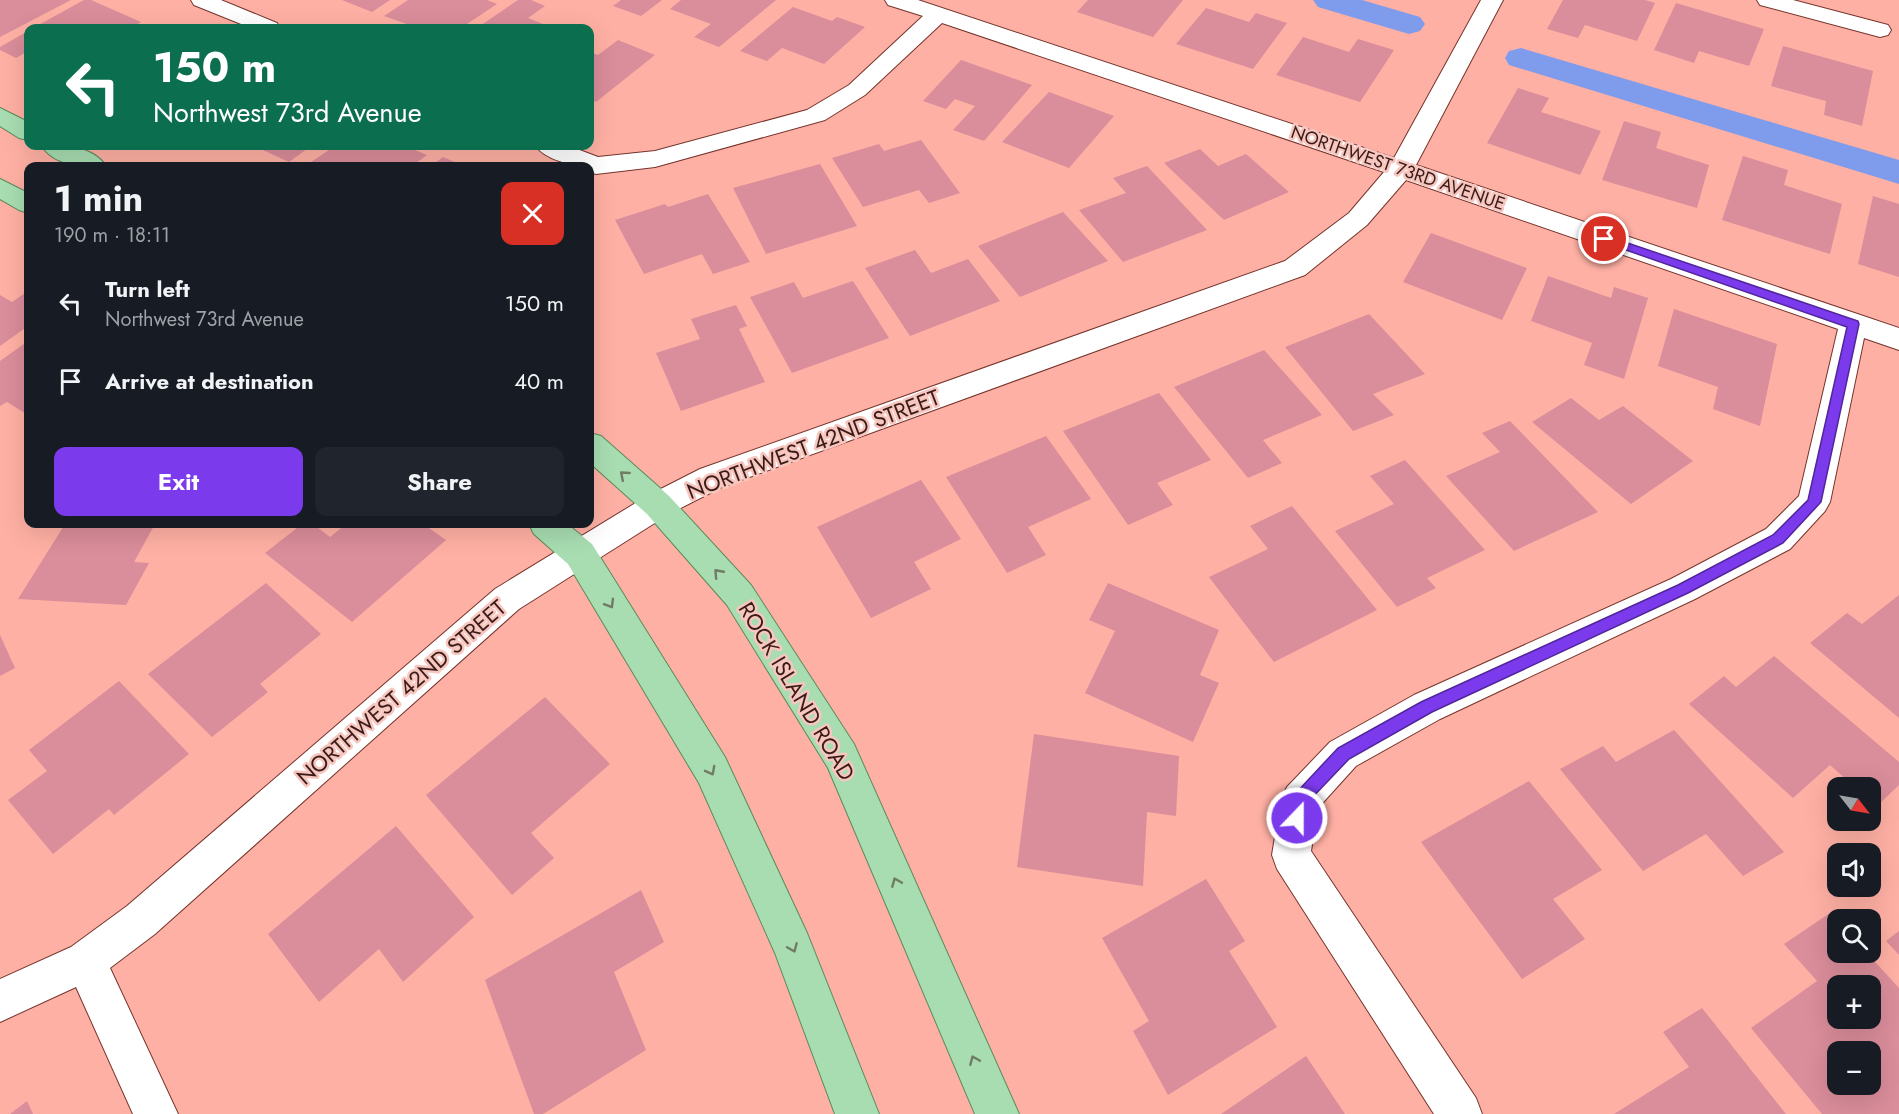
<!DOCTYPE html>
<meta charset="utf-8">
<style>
:root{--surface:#171b24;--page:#20242c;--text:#f1f3f6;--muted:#9ea1a6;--accent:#7c3aed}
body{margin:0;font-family:Jost,sans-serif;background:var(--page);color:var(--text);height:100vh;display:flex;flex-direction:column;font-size:22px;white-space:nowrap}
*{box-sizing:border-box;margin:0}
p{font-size:20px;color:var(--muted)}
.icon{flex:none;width:33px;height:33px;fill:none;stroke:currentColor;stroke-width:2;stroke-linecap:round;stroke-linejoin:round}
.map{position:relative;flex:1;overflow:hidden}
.details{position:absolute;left:24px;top:162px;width:570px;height:366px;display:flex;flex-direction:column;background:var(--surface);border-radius:12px;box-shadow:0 6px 24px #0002}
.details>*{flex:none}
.top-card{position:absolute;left:24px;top:24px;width:570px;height:126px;border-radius:12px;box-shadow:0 6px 24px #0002;background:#0b6e4f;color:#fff;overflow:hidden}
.needle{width:39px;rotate:121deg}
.buttons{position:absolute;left:1827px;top:777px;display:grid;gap:12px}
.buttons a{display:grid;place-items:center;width:54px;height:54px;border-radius:12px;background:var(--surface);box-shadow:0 6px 24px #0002;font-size:30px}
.pin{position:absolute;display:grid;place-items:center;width:51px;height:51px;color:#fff;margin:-26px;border:3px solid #fff;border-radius:50%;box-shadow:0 2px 6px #0007}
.me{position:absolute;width:66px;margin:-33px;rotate:22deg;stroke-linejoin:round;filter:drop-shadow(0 0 4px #0008)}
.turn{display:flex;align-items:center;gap:21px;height:126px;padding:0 30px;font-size:27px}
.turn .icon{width:78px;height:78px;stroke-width:2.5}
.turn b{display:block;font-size:42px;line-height:51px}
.round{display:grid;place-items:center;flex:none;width:63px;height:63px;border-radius:12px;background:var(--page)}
.headline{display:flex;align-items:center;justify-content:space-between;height:102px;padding:0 30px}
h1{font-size:36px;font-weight:700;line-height:45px}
.button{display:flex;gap:12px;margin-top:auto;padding:12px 30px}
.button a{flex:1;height:69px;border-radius:12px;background:var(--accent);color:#fff;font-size:24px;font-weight:700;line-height:69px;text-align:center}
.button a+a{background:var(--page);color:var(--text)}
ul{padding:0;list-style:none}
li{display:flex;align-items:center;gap:18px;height:78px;padding:0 30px}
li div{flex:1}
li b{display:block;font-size:22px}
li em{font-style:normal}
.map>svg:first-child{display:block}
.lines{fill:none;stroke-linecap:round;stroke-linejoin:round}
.canal{fill:#7f9bec;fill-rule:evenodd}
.building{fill:#da8d9a;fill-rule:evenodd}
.minor-casing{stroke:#76342c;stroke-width:2}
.major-casing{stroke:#5b8a59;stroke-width:2}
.minor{fill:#fff;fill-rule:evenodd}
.major{fill:#a8ddb1;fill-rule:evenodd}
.oneway{stroke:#707c64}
.route{fill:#7c3aed;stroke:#51269a;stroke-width:1.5}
.labels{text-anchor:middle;stroke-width:5;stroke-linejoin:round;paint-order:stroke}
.far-street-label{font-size:18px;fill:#391b17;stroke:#f7c6bf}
.street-label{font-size:22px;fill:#391b17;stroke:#f7c6bf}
</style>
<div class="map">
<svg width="1899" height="1114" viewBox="0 0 1899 1114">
<rect width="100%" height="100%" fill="#ffb0a4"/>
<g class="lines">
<path class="canal" d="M1313 0H1362L1420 17 1425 24 1420 31 1409 34 1318 7Z
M1521 48 1899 160V184L1509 65 1505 58 1509 51Z"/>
</g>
<path class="building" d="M0 0H71L0 37Z
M84 0H91L141 22 131 28H33Z
M342 0H390L372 12Z
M408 0H487L497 4 461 28H418L384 16Z
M518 0H531L545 6 528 18 553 28H477Z
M621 0H662L641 16 613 6Z
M681 0H776L719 47 694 37 711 24 670 9Z
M1088 0H1183L1153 37 1077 12Z
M1563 0H1645L1655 3 1637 41 1585 25 1578 38 1547 29Z
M1676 3 1764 29 1749 66 1699 51 1694 63 1654 50Z
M793 7 832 21 837 17 865 27 824 64 782 48 767 61 740 51Z
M1206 8 1249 22 1256 13 1287 23 1253 69 1176 44Z
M28 31V51L16 58 0 50V47Z
M1303 37 1349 52 1358 39 1394 50 1360 102 1276 75Z
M618 40 655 55 596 102 590 99V52L598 55Z
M1783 46 1873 71 1862 126 1824 115 1826 101 1771 86Z
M961 60 1032 85 984 141 953 130 975 106 955 99 946 109 923 101Z
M1518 88 1549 98 1541 112 1601 131 1580 175 1487 143Z
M1049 92 1114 116 1069 168 1002 142Z
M1624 121 1661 132 1656 148 1709 165 1697 208 1602 180Z
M921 140 960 193 929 203 919 190 863 207 832 158 879 144 884 151Z
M254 146H311L289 162Z
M335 146H405L427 155 412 166H305Z
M1200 149 1218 166 1246 154 1289 192 1224 220 1164 163Z
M1743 156 1788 170 1784 185 1842 204 1830 254 1722 220Z
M443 157 464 166H431Z
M820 164 857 226 766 254 733 188Z
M1147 166 1207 230 1123 262 1079 210 1126 193 1113 178Z
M708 194 750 262 713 274 702 254 644 274 615 220 665 204 668 207Z
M1873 196 1899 204V277L1858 264Z
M1063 212 1108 261 1020 297 978 246Z
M1431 233 1527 268 1502 320 1403 282Z
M915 250 931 273 968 259 1000 301 910 336 865 268Z
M1548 276 1611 298 1614 287 1648 298 1624 379 1584 365 1592 343 1531 321Z
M853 281 889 338 792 373 750 297 794 282 803 298Z
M28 291V326L0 346V295L12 302Z
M736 305 747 326 739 329 765 382 681 411 656 353 700 339 691 319Z
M1674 309 1777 344 1760 426 1713 409 1718 387 1658 366Z
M1369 314 1425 374 1373 394 1394 415 1353 431 1285 347Z
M28 341V415L7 402 0 406V361Z
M1264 350 1322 415 1263 440 1282 463 1248 478 1174 387Z
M1159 393 1211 460 1157 483 1173 505 1128 525 1063 431Z
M1571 398 1599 420 1623 406 1693 461 1631 504 1532 422Z
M1510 421 1598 512 1514 551 1446 476 1500 452 1482 433Z
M1046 436 1091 499 1028 527 1046 555 1007 573 946 477Z
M1405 460 1485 550 1427 578 1436 588 1397 607 1335 531 1394 504 1370 476Z
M921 480 961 539 914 562 931 589 871 618 817 527Z
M1292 506 1377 610 1274 662 1209 577 1268 549 1250 526Z
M65 524H155L134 562 149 563 126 605 18 599Z
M302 524H313L330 537 346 524H423L446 540 352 622 265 553Z
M266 583 321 634 260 684 268 692 212 737 148 674Z
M1108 583 1219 630 1200 675 1219 683 1193 742 1085 693 1115 631 1089 620Z
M1899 595V718L1810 643 1847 613 1862 624Z
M0 635 15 668 0 676Z
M1774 656 1899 762V785L1877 806 1870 801V788H1856L1830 765 1793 798 1689 704 1724 676 1736 687Z
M119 681 189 754 114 815 109 809 53 854 8 800 47 771 29 750Z
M545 697 610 764 531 833 554 858 512 895 426 795Z
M1674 730 1784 852 1743 876 1706 834 1643 871 1560 769 1603 746 1616 762Z
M1034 734 1179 756 1176 816 1147 812 1143 886 1017 867Z
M1529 781 1602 870 1553 899 1585 939 1522 979 1421 842Z
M396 826 474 917 403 982 379 949 319 1002 268 934Z
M1206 879 1245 941 1229 951 1277 1027 1168 1095 1133 1031 1149 1021 1102 938Z
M641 890 664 942 614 972 646 1050 543 1114H534L485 980Z
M1830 913 1838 921V952H1866L1899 988V1114H1822L1751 1028 1817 981 1784 944ZM1838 986H1870V1018H1838ZM1838 1052H1870V1084H1838Z
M1899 931V955L1886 941Z
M1702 1008 1786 1114H1614L1689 1067 1663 1032Z
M1306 1056 1345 1114H1221Z
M27 1101 33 1114H10Z"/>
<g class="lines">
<defs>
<path id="minor" d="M191 0H221L277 23 280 28H251L194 5Z
M885 0H918L1394 158 1481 0H1503L1416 165 1899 328V350L1864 338 1830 502 1825 511 1790 549 1695 599 1440 719 1356 766 1318 808 1311 851 1476 1098 1482 1114H1434L1277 869 1272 855 1281 800 1287 787 1330 742 1414 695 1671 579 1766 529 1799 496 1838 329 1406 180 1367 225 1305 275 722 487 669 514 519 609 155 934 110 968 178 1114H133L76 987 0 1022V979L71 947 127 906 495 589 647 496 700 469 1285 261 1349 213 1384 172 942 23 865 95 825 120 655 167 596 174 590 172V166C573 166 545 160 536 146H569L598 157 655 151 807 110 849 85 923 16 888 5Z
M1757 0H1793L1888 25 1891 30 1888 35 1880 37 1760 5Z"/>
<path id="major" d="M0 108 28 122V140L19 138 0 126Z
M42 146C62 144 93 146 106 166 85 168 54 166 42 146Z
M0 179 28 193V213L19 210 0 199Z
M590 433 601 436 669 496 751 585 854 744 1019 1114H975L828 768 727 605 647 514 590 463Z
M529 524H567L592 544 725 757 807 933 879 1114H835L775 953 699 783 568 564 534 534Z"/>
</defs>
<use href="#minor" class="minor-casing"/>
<use href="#major" class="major-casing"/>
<use href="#minor" class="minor"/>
<use href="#major" class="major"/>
</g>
<defs><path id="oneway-chevron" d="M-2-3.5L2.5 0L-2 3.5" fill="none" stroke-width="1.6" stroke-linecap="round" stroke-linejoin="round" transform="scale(1.5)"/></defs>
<g class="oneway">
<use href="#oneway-chevron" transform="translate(624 475) rotate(-139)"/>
<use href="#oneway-chevron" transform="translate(718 573) rotate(-132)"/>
<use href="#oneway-chevron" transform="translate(610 604) rotate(59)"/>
<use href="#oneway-chevron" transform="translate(711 771) rotate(62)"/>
<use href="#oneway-chevron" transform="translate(896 882) rotate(-113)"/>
<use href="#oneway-chevron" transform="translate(793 948) rotate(67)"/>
<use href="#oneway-chevron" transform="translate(974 1060) rotate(-113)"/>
</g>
<path class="route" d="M1604 235 1858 321 1859 324 1821 502 1783 543 1688 593 1432 712 1349 759 1307 803 1302 824 1297 826 1291 824 1289 818 1294 795 1338 748 1421 702 1678 585 1773 535 1808 500 1847 327 1600 241 1599 239Z"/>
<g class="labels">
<g class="far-street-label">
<text transform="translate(1398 168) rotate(19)" y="6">NORTHWEST 73RD AVENUE</text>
</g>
<g class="street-label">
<text transform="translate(813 444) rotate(-21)" y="8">NORTHWEST 42ND STREET</text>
<text transform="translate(797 691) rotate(59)" y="8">ROCK ISLAND ROAD</text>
<text transform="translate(401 692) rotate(-41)" y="8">NORTHWEST 42ND STREET</text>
</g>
</g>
</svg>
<div class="buttons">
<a><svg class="needle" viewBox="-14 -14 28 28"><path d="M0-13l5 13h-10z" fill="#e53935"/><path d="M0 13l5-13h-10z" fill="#9ea1a6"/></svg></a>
<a><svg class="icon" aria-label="sound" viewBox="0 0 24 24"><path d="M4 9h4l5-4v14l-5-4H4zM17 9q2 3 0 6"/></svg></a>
<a><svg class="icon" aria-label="search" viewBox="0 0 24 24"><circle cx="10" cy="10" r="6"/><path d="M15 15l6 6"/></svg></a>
<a>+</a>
<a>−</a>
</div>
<div class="pin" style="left:1604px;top:239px;background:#d93025"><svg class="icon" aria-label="arrive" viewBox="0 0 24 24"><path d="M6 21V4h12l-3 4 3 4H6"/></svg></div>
<svg class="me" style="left:1297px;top:818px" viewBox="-20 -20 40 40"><circle r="17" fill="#7c3aed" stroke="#fff" stroke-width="3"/><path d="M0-11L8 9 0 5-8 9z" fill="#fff"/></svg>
<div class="top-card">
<div class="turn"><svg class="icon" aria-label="left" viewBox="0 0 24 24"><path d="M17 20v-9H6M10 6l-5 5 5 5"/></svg><div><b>150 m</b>Northwest 73rd Avenue</div></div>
</div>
<section class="details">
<div class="headline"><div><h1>1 min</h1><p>190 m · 18:11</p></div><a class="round" style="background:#d93025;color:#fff"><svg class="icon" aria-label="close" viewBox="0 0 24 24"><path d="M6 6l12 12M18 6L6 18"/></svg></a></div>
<ul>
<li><svg class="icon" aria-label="left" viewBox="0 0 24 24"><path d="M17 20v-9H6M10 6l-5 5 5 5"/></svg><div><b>Turn left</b><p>Northwest 73rd Avenue</p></div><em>150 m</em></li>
<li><svg class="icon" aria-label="arrive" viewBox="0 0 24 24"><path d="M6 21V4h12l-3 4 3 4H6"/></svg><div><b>Arrive at destination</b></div><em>40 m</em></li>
</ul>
<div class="button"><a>Exit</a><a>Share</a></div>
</section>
</div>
